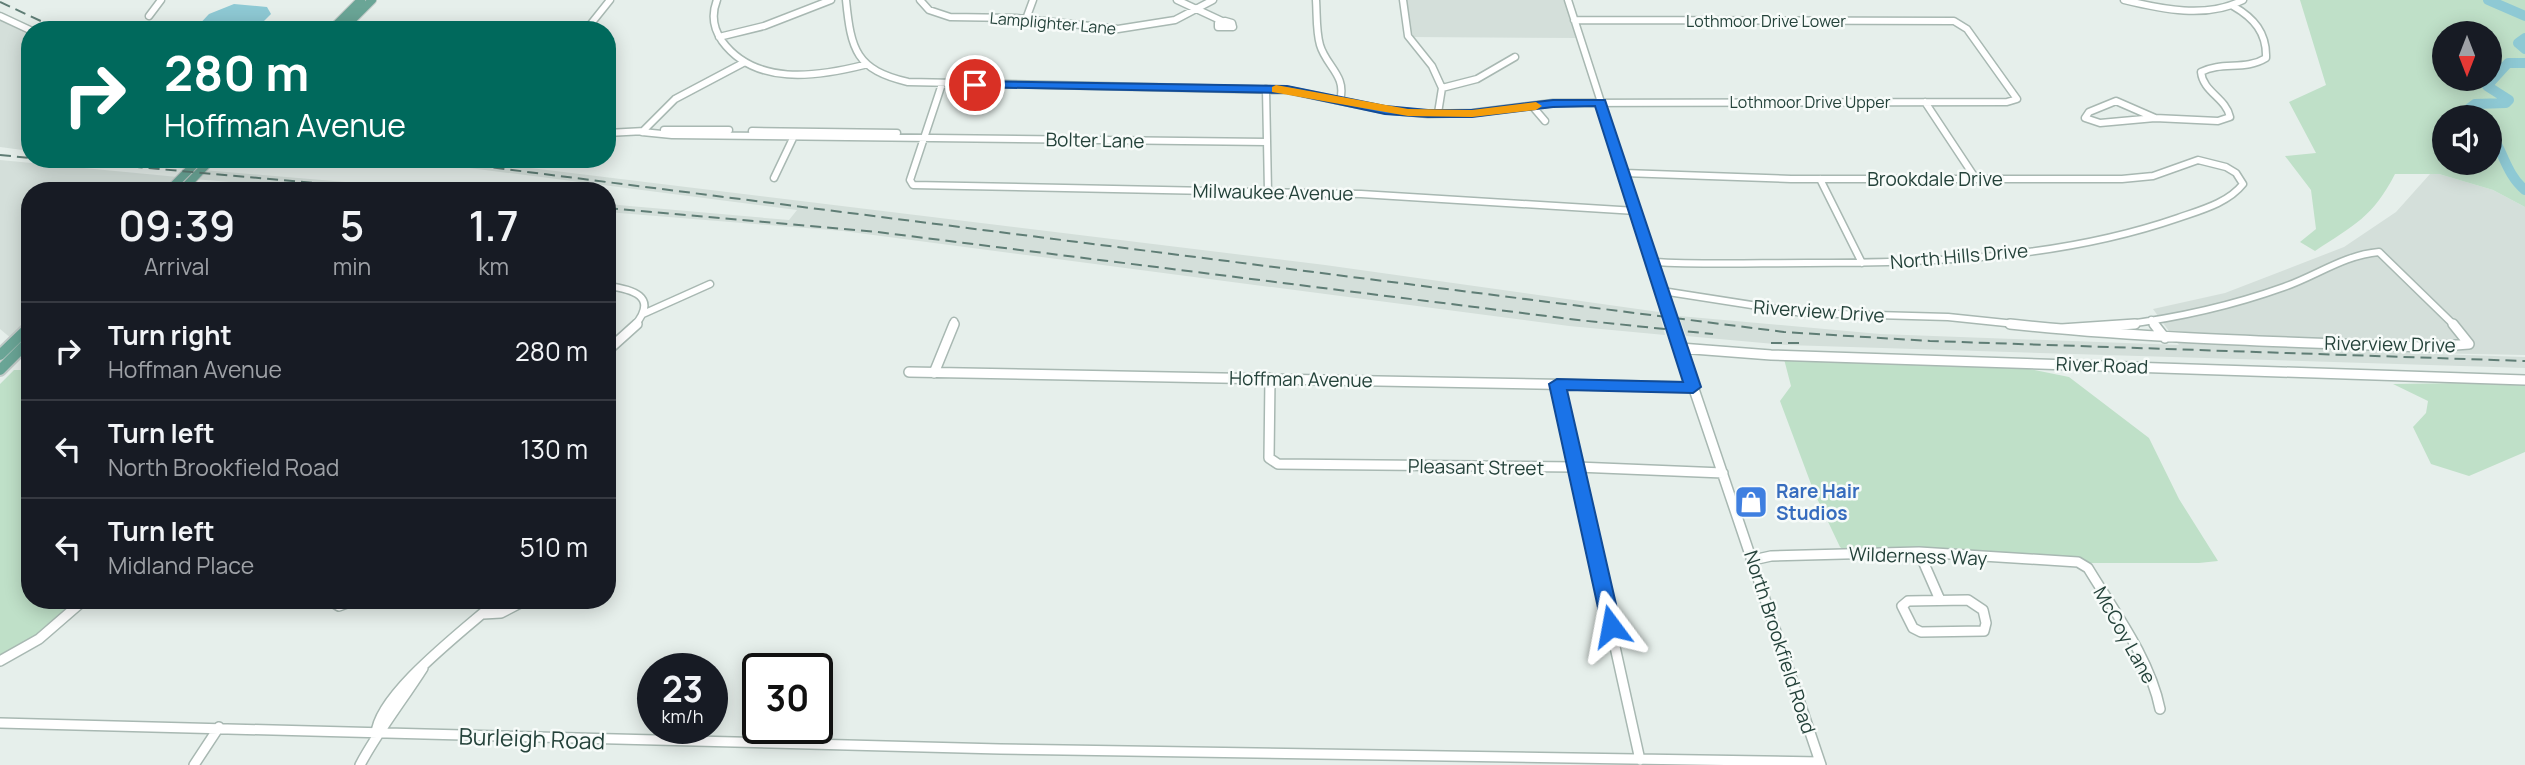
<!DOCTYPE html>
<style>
:root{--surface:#171b24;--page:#242831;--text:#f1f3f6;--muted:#9ea1a6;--line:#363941}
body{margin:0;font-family:Manrope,sans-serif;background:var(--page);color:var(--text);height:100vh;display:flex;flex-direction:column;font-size:26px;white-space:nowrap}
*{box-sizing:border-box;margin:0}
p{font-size:23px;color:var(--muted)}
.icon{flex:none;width:38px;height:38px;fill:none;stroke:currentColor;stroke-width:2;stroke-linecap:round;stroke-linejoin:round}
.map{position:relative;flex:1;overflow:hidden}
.side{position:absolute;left:21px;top:182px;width:595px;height:427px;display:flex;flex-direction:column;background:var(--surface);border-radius:28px;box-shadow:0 4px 18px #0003}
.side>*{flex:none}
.top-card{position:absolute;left:21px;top:21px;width:595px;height:147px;border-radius:28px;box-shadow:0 4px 18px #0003;background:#00695c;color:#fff;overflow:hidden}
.needle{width:46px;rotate:180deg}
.fabs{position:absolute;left:2432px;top:21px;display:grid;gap:14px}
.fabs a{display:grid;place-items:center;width:70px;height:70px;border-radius:50%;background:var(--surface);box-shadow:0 4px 18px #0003;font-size:35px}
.speed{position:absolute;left:637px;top:653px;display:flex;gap:14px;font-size:35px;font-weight:700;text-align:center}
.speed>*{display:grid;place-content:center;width:91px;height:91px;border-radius:50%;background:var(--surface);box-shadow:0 4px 18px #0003;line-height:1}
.speed small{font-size:18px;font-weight:400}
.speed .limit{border:4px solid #111;border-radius:10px;background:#fff;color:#111}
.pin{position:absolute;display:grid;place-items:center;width:60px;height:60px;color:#fff;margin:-30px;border:4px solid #fff;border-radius:50%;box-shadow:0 2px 7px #0007}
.me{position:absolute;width:77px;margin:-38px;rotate:347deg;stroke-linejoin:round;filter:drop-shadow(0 0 5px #0008)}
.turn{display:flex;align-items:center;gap:24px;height:147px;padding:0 28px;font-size:32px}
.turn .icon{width:91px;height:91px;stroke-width:2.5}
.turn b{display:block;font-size:49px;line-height:60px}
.eta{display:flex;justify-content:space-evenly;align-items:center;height:119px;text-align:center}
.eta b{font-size:42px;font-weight:600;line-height:49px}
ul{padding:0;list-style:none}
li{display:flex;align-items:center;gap:21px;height:98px;padding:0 28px;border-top:2px solid var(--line)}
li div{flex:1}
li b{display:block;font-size:26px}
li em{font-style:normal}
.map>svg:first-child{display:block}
.built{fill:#d4dfda}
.green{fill:#bfe0c8;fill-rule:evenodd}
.water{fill:#8ec9d4}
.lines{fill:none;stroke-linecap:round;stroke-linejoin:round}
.river{stroke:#8ec9d4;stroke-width:10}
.minor-far1-casing{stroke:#a8b8b2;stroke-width:9}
.minor-casing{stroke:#a8b8b2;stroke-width:12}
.major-far1-casing{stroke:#c2cac8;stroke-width:10}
.major-casing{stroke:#c2cac8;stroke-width:14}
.minor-far1{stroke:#fff;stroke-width:6}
.minor{stroke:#fff;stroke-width:9}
.major-far1{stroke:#6aa596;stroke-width:8}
.major{stroke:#6aa596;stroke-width:10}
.rail{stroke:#5f7d75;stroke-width:2;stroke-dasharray:11 6;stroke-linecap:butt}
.route{fill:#1a73e8;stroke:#114b97;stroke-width:2}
.slow{fill:#f59e0b}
.labels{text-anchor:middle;stroke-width:5;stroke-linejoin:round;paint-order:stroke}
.far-street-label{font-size:16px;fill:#24423a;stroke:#f7fbf9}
.street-label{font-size:19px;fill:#24423a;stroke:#f7fbf9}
.shop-label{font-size:19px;font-weight:bold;fill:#366cbe;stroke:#f7fbf9;text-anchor:start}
.near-street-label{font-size:23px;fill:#24423a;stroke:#f7fbf9}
</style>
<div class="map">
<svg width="2525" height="765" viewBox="0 0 2525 765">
<rect width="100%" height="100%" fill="#e6efeb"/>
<path class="built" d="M1406 0H1564L1576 38 1411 37Z
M0 19 30 33V151L0 147Z
M102 159H196L186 169Z
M400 159H457L1325 265 1659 312 1665 335 1569 326 843 231 607 212V204L789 220 797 210Z
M0 160 178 177 164 191H30V321L12 339 0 329Z
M203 170 451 191H343L193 179Z
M2430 174H2439L2493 190 2525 207V355L2375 352 2525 357V368L1787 345 1686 336 1679 316 1880 334 2179 345 2153 309 2225 293 2344 247 2396 212Z"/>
<path class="green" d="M2300 0H2525V207L2493 190 2439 174H2395C2373 217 2354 225 2315 251L2300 242 2316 229 2311 190 2285 156 2316 153 2289 102 2326 85ZM2490 33V79H2445V33ZM2490 117V163H2445V117Z
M1784 359 2024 368 2069 377 2149 438 2179 499 2218 561 2199 563H2088L1845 551 1840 547 1814 492 1780 401 1791 386Z
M14 370H30V600H89L42 641 0 665V384Z
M2464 383 2525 384V452L2469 476 2431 464 2413 427 2426 413 2428 401 2393 384Z"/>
<path class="water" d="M234 4 267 7 271 14 261 24 225 30H194L209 14Z"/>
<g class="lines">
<path class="river" d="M2488 0 2525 16
M2525 38 2518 43 2525 49
M2470 117 2467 110 2475 104 2506 103 2509 100 2487 86 2508 63H2525
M2490 136C2502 145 2505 174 2525 190"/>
<defs>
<path id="minor-far1" d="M717 0C711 15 713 28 722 41 755 86 816 77 864 65
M846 0C851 50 856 70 908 82L1287 90 1385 110 1428 114 1472 113 1553 103 2007 102 2017 99 1967 29 1954 21 1574 20
M920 0 929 10 950 17 1016 18 1118 29 1175 20 1213 0
M1177 0 1222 21
M1316 0C1317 15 1316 31 1320 45 1326 66 1347 76 1340 100
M1403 0 1408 36 1432 66 1442 88 1438 113
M1568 0 1673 325
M2124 0C2161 9 2207 19 2243 0
M0 16 30 30
M149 16 161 0
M1026 19 1033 0
M1225 21 1232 23 1233 27H1218V23Z
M586 30 610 0
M719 37 764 26 831 0
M942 84 910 180 913 185 1361 194 1636 211
M1442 88 1477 79 1515 57
M1266 89 1268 192
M2116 101 2155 118 2100 123 2085 118 2089 112Z
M1925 102 1976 179
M1533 107 1545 121
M2155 118 2218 121 2230 117C2226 98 2203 92 2201 72 2222 61 2245 71 2266 58 2267 33 2254 18 2233 6
M664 130H729
M752 131 897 133
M642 132 672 135 1267 142
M642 132 675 99 743 63
M607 133 645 131
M1624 173 1791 179H2122L2153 176 2198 160 2226 167 2236 173 2243 184C2228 203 2201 210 2178 218 2059 259 1932 263 1807 263 1755 263 1704 265 1653 262
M774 178 795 134
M1820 179 1862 263
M607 286C632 289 659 296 635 325
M1662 291 1803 313 1948 317 2025 325
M643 314 710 284
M2151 320 2155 325
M953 325 954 321
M2121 325C2177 318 2231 306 2284 287 2316 276 2344 255 2379 252L2454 325"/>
<path id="minor" d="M1672 324 1821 765
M2010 324C2149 339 2289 342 2429 347L2469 344 2453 324
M2154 324 2165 338
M2061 329 2135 324
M1680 348 1771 355 2525 380
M607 351 637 324
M909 372 1693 387
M934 373 954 324
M1270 378 1269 458 1278 464 1577 467 1723 473
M1557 384 1640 760
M1919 552 1940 600
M1753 560 1771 556 1919 552 2078 562 2088 568C2114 611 2150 659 2160 709
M329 600 339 606 355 600
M478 600 492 606
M1968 600 1983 610 1986 623 1984 631 1921 632 1913 628 1902 606 1908 601Z
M483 614 501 613 526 600
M0 661 39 639 84 600
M0 723 1000 749 1820 762
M376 734C378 694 467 628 498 600
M194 765 219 727
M360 765C378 731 402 701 423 668"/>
<path id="major-far1" d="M331 30 361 0
M342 30 372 0
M168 191 200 159
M181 191 212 159"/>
<path id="major" d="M0 355 30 326
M0 370 30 340"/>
</defs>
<use href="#minor-far1" class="minor-far1-casing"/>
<use href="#minor" class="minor-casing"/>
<use href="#major-far1" class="major-far1-casing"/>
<use href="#major" class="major-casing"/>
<use href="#minor-far1" class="minor-far1"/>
<use href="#minor" class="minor"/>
<use href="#major-far1" class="major-far1"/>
<use href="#major" class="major"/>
<path class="rail" d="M0 2 60 30
M0 155 30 158
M47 159 404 191
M426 159 1784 332 1930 341 2525 361
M607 208 877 232 1578 320 1713 334
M1771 343H1803"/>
</g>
<path class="route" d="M975 81 1287 86 1385 106 1428 110H1472L1553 100H1605L1701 387 1693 393 1567 390 1621 626 1618 631 1611 633 1605 631 1602 626 1549 384 1557 379 1683 382 1595 106 1553 107 1472 117H1428L1385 114 1287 93 971 87V82Z"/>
<path class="slow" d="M1276 85 1408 109 1472 110 1536 102 1542 106 1536 110 1472 117 1408 116 1272 92V87Z"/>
<defs>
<symbol id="shop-square" viewBox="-11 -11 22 22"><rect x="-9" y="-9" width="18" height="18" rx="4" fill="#3f7fe0" stroke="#f7fbf9"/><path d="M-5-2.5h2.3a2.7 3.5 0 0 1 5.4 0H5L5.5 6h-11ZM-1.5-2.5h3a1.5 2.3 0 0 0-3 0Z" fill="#fff"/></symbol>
</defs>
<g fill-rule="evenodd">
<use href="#shop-square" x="1732" y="483" width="38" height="38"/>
</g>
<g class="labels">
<g class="far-street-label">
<text x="1766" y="27">Lothmoor Drive Lower</text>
<text transform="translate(1053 23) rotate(5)" y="6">Lamplighter Lane</text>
<text x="1810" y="108">Lothmoor Drive Upper</text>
</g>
<g class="street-label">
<text transform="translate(1095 140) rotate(1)" y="7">Bolter Lane</text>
<text x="1935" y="186">Brookdale Drive</text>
<text transform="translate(1273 192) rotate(1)" y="7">Milwaukee Avenue</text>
<text transform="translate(1959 256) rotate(-5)" y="7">North Hills Drive</text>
<text transform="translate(1819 311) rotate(4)" y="7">Riverview Drive</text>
<text transform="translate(2390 344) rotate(1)" y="7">Riverview Drive</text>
<text transform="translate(2102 365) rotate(2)" y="7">River Road</text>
<text transform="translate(1301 379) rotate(1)" y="7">Hoffman Avenue</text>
<text transform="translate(1476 467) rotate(1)" y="7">Pleasant Street</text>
<text transform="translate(1918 556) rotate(2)" y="7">Wilderness Way</text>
<text transform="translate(2125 635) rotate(61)" y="7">McCoy Lane</text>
<text transform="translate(1780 642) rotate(72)" y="7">North Brookfield Road</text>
</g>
<g class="shop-label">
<text x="1776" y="498">Rare Hair<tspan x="1776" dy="22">Studios</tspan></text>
</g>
<g class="near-street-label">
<text transform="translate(532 739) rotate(2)" y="8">Burleigh Road</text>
</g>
</g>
</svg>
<div class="fabs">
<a><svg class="needle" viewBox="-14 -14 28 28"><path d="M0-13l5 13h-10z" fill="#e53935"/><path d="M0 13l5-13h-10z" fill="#9ea1a6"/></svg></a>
<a><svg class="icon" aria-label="sound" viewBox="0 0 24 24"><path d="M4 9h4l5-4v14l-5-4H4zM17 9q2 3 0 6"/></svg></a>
</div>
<div class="speed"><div>23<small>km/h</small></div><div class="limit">30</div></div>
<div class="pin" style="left:975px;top:85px;background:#d93025"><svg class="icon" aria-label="arrive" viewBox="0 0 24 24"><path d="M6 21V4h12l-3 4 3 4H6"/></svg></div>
<svg class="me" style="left:1611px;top:626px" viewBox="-20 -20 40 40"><path d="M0-17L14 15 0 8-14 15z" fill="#1a73e8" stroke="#fff" stroke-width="4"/></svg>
<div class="top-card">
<div class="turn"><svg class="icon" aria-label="right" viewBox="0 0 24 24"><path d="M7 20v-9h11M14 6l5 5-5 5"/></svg><div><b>280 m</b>Hoffman Avenue</div></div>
</div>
<section class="side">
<div class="eta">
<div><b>09:39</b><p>Arrival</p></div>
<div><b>5</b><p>min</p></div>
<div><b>1.7</b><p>km</p></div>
</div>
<ul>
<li><svg class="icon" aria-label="right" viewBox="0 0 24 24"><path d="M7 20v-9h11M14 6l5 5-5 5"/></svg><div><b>Turn right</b><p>Hoffman Avenue</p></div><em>280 m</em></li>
<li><svg class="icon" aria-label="left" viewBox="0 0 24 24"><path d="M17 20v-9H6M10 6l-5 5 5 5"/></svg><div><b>Turn left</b><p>North Brookfield Road</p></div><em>130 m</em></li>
<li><svg class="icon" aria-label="left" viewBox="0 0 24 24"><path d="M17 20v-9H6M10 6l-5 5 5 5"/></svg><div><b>Turn left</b><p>Midland Place</p></div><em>510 m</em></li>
</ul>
</section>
</div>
